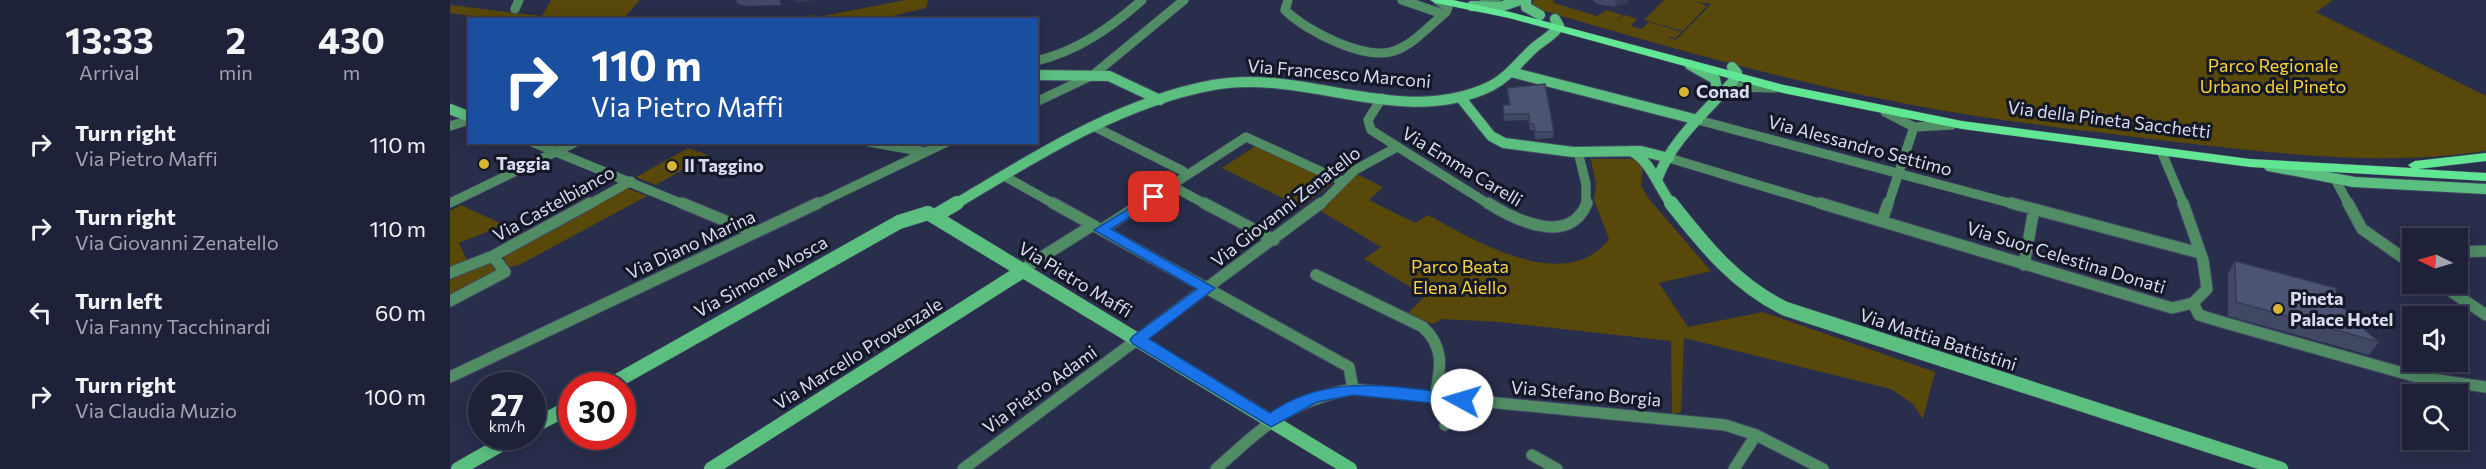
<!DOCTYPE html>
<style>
:root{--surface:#1e2238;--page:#2b2f43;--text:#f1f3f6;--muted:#a1a4ae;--line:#3c3f53}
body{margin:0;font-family:Commissioner,sans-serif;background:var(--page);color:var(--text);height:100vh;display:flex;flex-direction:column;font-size:22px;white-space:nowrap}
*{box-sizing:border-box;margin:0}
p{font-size:20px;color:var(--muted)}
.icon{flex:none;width:33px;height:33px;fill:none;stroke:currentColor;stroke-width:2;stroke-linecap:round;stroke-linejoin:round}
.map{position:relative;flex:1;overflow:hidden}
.drawer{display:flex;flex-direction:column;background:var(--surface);width:450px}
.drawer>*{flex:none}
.hud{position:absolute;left:18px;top:18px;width:570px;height:126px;border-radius:0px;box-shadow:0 3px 15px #0003,0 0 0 2px var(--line);background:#1a4fa0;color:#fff;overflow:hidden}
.needle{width:39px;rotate:275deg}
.tools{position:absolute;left:1952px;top:228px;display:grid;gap:12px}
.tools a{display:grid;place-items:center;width:66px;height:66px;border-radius:0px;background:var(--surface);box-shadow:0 3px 15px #0003,0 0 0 2px var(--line);font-size:30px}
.speed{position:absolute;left:18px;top:372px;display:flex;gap:12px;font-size:30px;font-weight:700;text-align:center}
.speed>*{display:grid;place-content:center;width:78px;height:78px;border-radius:50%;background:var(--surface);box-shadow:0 3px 15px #0003,0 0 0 2px var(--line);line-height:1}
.speed small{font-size:15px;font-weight:400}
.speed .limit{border:9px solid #d22;background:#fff;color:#111}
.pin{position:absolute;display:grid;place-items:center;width:51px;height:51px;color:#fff;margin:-26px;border-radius:12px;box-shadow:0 3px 9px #0006}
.me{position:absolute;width:66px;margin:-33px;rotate:276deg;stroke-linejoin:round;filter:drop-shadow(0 0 4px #0008)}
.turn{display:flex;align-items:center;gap:21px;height:126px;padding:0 24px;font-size:27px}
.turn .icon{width:78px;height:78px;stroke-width:2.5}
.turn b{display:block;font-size:42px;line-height:51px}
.eta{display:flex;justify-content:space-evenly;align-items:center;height:102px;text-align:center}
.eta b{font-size:36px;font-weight:700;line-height:42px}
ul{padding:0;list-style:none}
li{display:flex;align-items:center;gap:18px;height:84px;padding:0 24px}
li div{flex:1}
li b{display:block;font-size:22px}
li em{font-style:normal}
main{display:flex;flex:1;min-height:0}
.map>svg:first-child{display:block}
.green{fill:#584809}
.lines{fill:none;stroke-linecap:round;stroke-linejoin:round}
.street-far1-casing{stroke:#444a65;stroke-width:10}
.street-casing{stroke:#444a65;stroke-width:13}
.secondary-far1-casing{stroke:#444a65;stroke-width:12}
.secondary-casing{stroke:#444a65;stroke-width:15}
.primary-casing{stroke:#444a65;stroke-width:1}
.street-far1{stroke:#508c64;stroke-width:9}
.street{stroke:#508c64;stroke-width:11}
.secondary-far1{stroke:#5bbf7f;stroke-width:10}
.secondary{stroke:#5bbf7f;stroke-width:14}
.primary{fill:#61e794;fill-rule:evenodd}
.wall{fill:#414864}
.shaded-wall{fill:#353b51}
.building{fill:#4c5474;stroke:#353b51;stroke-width:1.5}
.route{fill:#1a73e8;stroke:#114b97;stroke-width:1.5}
.poi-dot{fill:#d6b534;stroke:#141725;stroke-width:2}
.labels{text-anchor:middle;stroke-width:6;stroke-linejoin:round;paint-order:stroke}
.park-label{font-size:18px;fill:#fcd439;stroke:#141725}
.street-label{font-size:18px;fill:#d7dcef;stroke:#141725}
.poi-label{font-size:18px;font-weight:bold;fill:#d7dcef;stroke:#141725;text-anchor:start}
</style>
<main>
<section class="drawer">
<div class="eta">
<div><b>13:33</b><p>Arrival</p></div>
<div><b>2</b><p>min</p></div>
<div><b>430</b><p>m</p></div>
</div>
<ul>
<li><svg class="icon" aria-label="right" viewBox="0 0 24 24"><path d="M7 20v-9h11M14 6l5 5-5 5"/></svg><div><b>Turn right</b><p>Via Pietro Maffi</p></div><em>110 m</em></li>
<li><svg class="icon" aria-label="right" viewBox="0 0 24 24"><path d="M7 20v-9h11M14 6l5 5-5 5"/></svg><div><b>Turn right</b><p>Via Giovanni Zenatello</p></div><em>110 m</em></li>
<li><svg class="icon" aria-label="left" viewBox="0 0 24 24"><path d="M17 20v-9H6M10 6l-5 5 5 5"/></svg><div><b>Turn left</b><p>Via Fanny Tacchinardi</p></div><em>60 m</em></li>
<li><svg class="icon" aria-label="right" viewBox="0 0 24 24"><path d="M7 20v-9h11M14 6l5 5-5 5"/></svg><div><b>Turn right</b><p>Via Claudia Muzio</p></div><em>100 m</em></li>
</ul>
</section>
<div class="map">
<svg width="2036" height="469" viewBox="0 0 2036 469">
<rect width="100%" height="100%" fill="#282e4b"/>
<path class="green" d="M101 0H190L173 19 51 20 0 13V5L92 16Z
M455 0H478L476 8 430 19H413L412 16 396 20 329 19 365 15 363 18Z
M1084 0H1103L1104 3 1147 16 1156 10 1173 15 1166 21 1175 15 1187 19 1181 26 1192 29 1199 22 1232 32 1225 38 1215 36 1226 40 1261 4 1246 2 1257 6 1233 31 1194 20 1214 0H1883L1866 12 2036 96V151C1929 167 1823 153 1717 141 1632 130 1546 121 1462 105 1335 81 1209 45 1085 8L1081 6Z
M807 145 884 182 851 207 772 168Z
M238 148 258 155 206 185 186 177Z
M1141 159H1186L1193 163 1191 186 1199 199 1261 271 1209 283 1238 327 1313 312 1485 372 1473 419 1463 404 1441 389 1234 338 1231 412 1222 415 1221 341 1049 322 992 319 983 324 957 314 975 296 914 259 931 247 871 211 907 174 933 187 919 200 965 223 978 215C1024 240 1115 296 1159 239L1144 200 1146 185Z
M177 188 197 196 69 265 59 267 52 255Z
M11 205 54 225 9 243 18 262 0 269V211Z
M39 261 47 273 0 298V276Z"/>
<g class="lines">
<defs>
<path id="street-far1" d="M838 0 835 10C856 31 915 61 944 51 964 44 980 25 996 12L998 7 987 0
M952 0 993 14
M1034 0 1047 4
M65 9 69 0
M586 61C628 51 660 28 692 0
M1273 92 1288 87 1325 88
M932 98 918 120 921 130 1040 205
M586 102 643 75 734 0
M1435 112 1464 127
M1248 120 1567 205
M0 126 20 120
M645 127 733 171
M1464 127 1502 125
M82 142 235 205
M419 142 475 152
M1128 152 1136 184V205
M1712 153 1734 205
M1219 158 1375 205
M554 176 606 205
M1885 179 1899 205
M722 186 757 205
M0 203 126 142
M138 205 181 181
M365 205 497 142
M691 205 796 137 892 181
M870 205 905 170 947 147
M1438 205 1464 127"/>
<path id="street" d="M232 203 305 233
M603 203 899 367 903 389
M754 203 824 240
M1038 203C1065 220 1120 247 1137 203
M1370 203 1722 308 1743 303 1757 289 1753 260 1733 203
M1561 203 1750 253
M1898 203 1912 229 1962 264
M1432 221 1438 203
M651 230 693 203
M2007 252 2036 251
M579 265 643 225
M1574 265 1584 209
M0 273 43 256 140 203
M866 275 973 327C996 349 990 369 985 397
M1990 284 2036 315
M0 301 55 272 43 256
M1743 303 1749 315 1772 322 1967 377 2036 387
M0 377 368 203
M995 425 1012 400
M1082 455 1107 469
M513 469 871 203
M766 469C813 427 838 401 903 389L1275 425 1306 435 1373 469
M1284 469 1306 435"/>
<path id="secondary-far1" d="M1076 0V7L1090 15
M1022 6 1050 7 1070 0
M1240 65 1265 79 1268 95
M1061 72 1248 120
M586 75 659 76 710 100
M1010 97 1041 136 1054 143 1123 152 1191 151 1219 158
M0 109 20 117
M1181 151C1201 161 1208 187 1222 205
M1819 166 1904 182 2036 189
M1207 180C1221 140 1257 111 1284 80L1287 73 1282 67
M504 205C584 157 670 102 763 85 855 68 952 129 1041 86 1059 77 1070 60 1085 47 1092 41 1100 37 1106 30L1109 26 1105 19"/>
<path id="secondary" d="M1221 203C1254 245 1287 286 1336 309L1831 469
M485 216 507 203
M158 386 449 222 478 213 900 469
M82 427 122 406
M8 469 66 436
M261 469 574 270"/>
<path id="primary" d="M980 0H1003L1060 12 1334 85 1512 121 1800 159 1962 168 1958 165 1965 161 2036 153V161L1968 169 2036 173V181L1800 167 1512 129 1333 93 1059 18 986 3Z"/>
</defs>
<use href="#street-far1" class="street-far1-casing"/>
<use href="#street" class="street-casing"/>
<use href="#secondary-far1" class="secondary-far1-casing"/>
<use href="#secondary" class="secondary-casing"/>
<use href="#primary" class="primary-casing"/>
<use href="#street-far1" class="street-far1"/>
<use href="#street" class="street"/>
<use href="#secondary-far1" class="secondary-far1"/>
<use href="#secondary" class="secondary"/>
<use href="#primary" class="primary"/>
</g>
<path class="wall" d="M286 0H330L331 5 297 6 288 4Z
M1143 0H1179V2L1165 7 1147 4Z
M1057 88 1104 132 1103 138 1085 139 1084 130H1080L1078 120 1054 121 1053 105H1059Z
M1785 261 1888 306 1929 342 1919 355 1778 316V274Z"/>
<path class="shaded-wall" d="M345 0H361L360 1 346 3Z
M1166 0H1179V2L1165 7Z"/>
<path class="building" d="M1095 84 1104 132H1085L1084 124H1080L1079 114H1054L1053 105H1060L1057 88Z
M1785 261 1886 288 1888 306 1907 315 1906 322 1929 342 1786 302Z"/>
<path class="route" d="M704 193 709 194V199L661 229 765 288 699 339 820 413C880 371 945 388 1012 394L1021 400 1018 404 1012 406 903 395 867 402 821 427 683 344 680 340 683 336 747 289 644 230Z"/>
<g class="poi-dot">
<circle cx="1234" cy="92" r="6"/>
<circle cx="34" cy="164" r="6"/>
<circle cx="222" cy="166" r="6"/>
<circle cx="1828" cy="309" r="6"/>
</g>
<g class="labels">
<g class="park-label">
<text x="1823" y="72">Parco Regionale<tspan x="1823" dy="21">Urbano del Pineto</tspan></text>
<text x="1010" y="273">Parco Beata<tspan x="1010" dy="21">Elena Aiello</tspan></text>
</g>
<g class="street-label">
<text transform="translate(889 74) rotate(5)" y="6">Via Francesco Marconi</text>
<text transform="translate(1659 120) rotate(7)" y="6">Via della Pineta Sacchetti</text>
<text transform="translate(1410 146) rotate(15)" y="6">Via Alessandro Settimo</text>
<text transform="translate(1012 167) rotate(31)" y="6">Via Emma Carelli</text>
<text transform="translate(104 204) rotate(-29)" y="6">Via Castelbianco</text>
<text transform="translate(836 207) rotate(-38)" y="6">Via Giovanni Zenatello</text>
<text transform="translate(241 245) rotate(-25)" y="6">Via Diano Marina</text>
<text transform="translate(1616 258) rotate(17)" y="6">Via Suor Celestina Donati</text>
<text transform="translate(311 277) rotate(-29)" y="6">Via Simone Mosca</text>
<text transform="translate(625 280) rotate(31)" y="6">Via Pietro Maffi</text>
<text transform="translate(1488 340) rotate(18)" y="6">Via Mattia Battistini</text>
<text transform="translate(408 354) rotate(-32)" y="6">Via Marcello Provenzale</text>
<text transform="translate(590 390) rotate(-36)" y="6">Via Pietro Adami</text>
<text transform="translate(1136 394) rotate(5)" y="6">Via Stefano Borgia</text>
</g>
<g class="poi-label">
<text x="1246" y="98">Conad</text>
<text x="46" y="170">Taggia</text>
<text x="234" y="172">Il Taggino</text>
<text x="1840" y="305">Pineta<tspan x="1840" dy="21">Palace Hotel</tspan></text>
</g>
</g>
</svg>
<div class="tools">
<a><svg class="needle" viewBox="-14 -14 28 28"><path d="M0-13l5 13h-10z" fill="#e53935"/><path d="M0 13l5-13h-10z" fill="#a1a4ae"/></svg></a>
<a><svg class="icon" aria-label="sound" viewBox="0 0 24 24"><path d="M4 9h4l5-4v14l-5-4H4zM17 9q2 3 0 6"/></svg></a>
<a><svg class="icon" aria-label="search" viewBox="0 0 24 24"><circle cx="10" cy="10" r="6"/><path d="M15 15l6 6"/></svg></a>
</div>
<div class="speed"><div>27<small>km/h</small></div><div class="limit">30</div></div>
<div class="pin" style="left:704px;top:197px;background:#d93025"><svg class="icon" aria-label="arrive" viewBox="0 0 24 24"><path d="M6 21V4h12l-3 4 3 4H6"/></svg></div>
<svg class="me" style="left:1012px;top:400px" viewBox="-20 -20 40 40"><circle r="19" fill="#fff"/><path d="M0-13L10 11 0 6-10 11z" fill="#1a73e8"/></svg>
<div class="hud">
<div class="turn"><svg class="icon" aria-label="right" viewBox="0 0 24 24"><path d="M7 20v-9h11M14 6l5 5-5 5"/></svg><div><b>110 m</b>Via Pietro Maffi</div></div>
</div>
</div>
</main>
